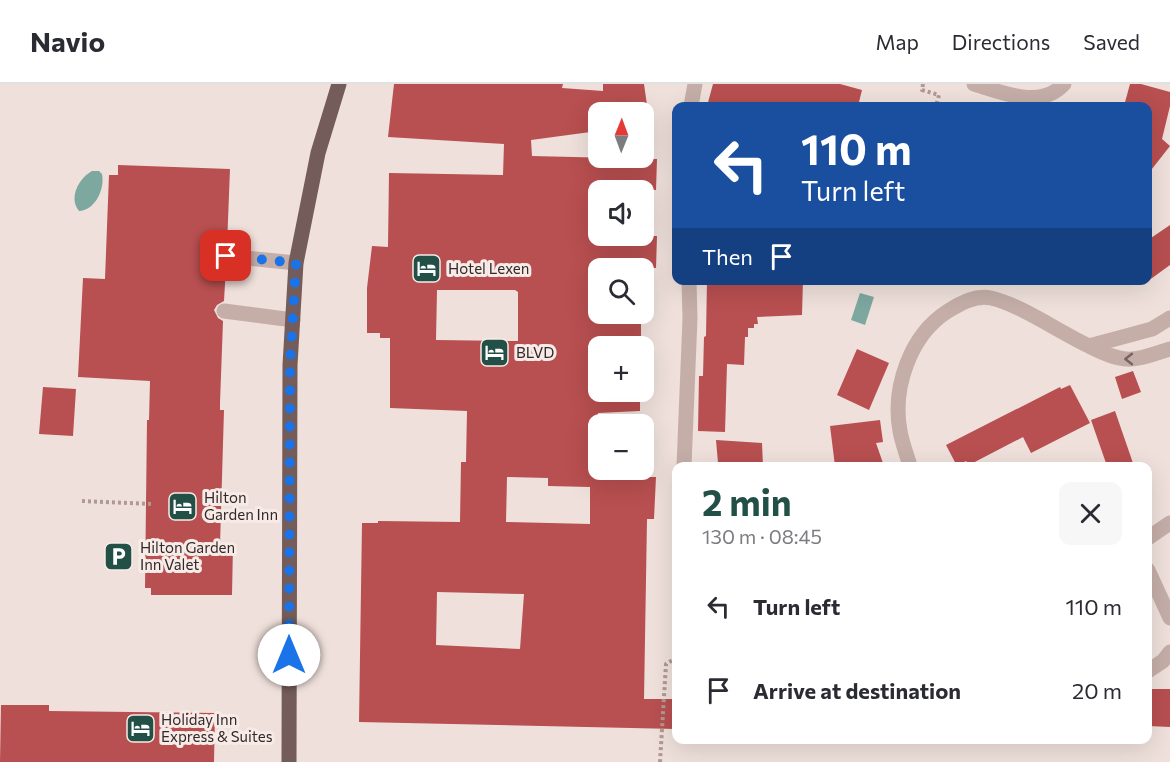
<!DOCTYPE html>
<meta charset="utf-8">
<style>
:root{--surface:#fff;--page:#f7f7f7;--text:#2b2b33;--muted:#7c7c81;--line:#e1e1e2;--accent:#225047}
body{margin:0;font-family:Commissioner,sans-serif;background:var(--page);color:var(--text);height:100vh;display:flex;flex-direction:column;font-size:22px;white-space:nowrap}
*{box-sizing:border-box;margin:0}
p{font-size:20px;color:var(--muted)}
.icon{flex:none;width:33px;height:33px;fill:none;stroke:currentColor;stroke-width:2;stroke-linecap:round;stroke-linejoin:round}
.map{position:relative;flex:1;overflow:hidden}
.side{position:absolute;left:672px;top:378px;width:480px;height:282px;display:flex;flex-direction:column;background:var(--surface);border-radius:12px;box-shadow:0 6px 24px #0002}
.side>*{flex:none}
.hud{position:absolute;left:672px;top:18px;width:480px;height:183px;border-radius:12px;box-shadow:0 6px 24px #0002;background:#1a4fa0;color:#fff;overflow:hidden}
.needle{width:39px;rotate:1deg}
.buttons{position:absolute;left:588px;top:18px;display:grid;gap:12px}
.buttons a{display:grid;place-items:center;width:66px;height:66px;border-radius:12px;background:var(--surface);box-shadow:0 6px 24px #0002;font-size:30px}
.pin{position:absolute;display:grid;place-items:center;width:51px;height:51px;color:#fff;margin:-26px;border-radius:12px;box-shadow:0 3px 9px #0006}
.me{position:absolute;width:66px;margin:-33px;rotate:0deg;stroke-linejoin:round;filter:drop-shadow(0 0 4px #0008)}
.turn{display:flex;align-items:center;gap:21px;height:126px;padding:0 30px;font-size:27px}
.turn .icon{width:78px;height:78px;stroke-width:2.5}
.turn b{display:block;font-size:42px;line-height:51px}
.then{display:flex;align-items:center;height:57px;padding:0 30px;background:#0003;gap:12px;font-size:22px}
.round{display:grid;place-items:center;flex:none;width:63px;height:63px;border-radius:12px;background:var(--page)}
.summary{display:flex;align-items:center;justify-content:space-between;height:102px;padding:0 30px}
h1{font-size:36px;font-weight:700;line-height:45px;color:var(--accent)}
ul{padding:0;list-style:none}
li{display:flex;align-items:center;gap:18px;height:84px;padding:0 30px}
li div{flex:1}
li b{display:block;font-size:22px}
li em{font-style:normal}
header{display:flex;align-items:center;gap:36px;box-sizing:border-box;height:84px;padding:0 30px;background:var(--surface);border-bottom:2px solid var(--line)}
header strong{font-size:28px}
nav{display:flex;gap:33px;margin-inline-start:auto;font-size:21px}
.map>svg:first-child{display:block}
.water{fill:#7da89f}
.building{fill:#b84f50;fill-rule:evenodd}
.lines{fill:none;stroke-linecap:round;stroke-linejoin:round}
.path{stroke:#b19893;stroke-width:4;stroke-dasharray:3 3;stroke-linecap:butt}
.minor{stroke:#c5aea8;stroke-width:15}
.major{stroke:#735c5a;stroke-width:15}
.oneway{stroke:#756462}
.route{stroke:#1a73e8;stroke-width:10;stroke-dasharray:0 18}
.labels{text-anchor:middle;stroke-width:6;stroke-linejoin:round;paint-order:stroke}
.poi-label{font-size:15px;fill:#332828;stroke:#f7ebe7;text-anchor:start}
</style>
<header>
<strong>Navio</strong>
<nav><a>Map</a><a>Directions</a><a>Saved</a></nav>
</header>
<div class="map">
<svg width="1170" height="678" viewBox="0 0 1170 678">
<rect width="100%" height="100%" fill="#efe0db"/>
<path class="water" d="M92 87H99L102 90C105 104 96 126 79 127 68 114 79 94 92 87Z
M860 209 874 213 865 241 851 236Z"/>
<path class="building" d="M394 0H563L562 4 603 7V0H644L648 28H598V47L531 56 532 72 657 75 656 106H598V152H657L656 184H598V230H641V262H598V308H640V327L598 329V386H639V393H656L654 435H647L644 615H676V645L359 638 362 439H378V437L460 438 461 378H466L467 327 390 324V254H380V249H367V204L372 162 388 163 389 89 503 91 504 60 388 53ZM437 206H515L518 208V257L436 256ZM507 393 548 394V402L590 403V440L506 438ZM437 508 524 510 520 565 436 561Z
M713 0H840L862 6 858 22H707Z
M1130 0H1141L1170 8V22L1162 55 1170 62 1148 90V22H1124Z
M118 81 230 85 227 162 218 166 216 172 220 180 226 182 224 217 217 221 214 226 218 234 223 237 220 319V326H224L220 461H233L232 511H151V504H145L147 336H149L150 297 78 293 83 194 105 195 109 91H118Z
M1170 141V181L1148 197V156Z
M707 196H803L802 231 757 233 758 240H754V244H748V253H745L744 281 727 280 725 348 698 347 699 292H703L704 253 706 252Z
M857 265 889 279 869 326 837 311Z
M1133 287 1141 308 1122 315 1115 293Z
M1070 301 1090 339 1031 369 1023 353 969 381 966 377 957 382 946 361 1060 303 1061 305Z
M43 303 76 305 73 352 39 350Z
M1115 327 1134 382H1107L1091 336Z
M880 336 883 358 876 359 884 382H835L830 342Z
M716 356 762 359 763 382H729V379H718Z
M1148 605H1170V643L1148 642Z
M1 621H49V627L215 629 214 678H0Z"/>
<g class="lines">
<path class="path" d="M923 0 922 6 939 11 936 22
M82 417 153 420
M660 678 666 580 676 574"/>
<path class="minor" d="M974 0C1002 8 1040 26 1064 0
M691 22 695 0
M226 172 296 179
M224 227 293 236
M1089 262C1126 281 1132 277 1170 265
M684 382 690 234 689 196
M910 382C907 371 902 359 900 347 892 304 910 251 948 227 961 219 975 211 991 214 1019 220 1061 249 1089 262L1152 245 1170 234
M1148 454 1170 439
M1148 486 1170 534
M1148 587 1163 577 1170 568"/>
<path class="major" d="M289 678 290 281 296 179 318 69 339 0"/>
</g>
<defs><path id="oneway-chevron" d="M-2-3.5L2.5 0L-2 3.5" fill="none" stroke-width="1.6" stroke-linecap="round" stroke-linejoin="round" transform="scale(1.5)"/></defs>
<use class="oneway" href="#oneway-chevron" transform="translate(1129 275) rotate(180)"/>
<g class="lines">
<path class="route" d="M226 172 296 179 290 281 289 571"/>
</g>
<defs>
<symbol id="hotel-square" viewBox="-11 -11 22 22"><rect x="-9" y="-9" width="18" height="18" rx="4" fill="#225047" stroke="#f7ebe7"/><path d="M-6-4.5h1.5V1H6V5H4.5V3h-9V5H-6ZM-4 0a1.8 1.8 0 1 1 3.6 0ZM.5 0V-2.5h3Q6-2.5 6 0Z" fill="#fff"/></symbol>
<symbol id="parking-square" viewBox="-11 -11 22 22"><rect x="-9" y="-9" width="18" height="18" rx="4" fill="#225047" stroke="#f7ebe7"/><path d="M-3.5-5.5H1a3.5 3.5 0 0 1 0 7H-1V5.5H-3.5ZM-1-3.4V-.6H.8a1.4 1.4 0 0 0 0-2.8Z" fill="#fff"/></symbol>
</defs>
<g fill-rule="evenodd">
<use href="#hotel-square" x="410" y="168" width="33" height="33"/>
<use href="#hotel-square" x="478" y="252" width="33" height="33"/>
<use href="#hotel-square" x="166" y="406" width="33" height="33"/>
<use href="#parking-square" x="102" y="456" width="33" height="33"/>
<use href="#hotel-square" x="124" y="628" width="33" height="33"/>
</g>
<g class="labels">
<g class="poi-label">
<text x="448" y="190">Hotel Lexen</text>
<text x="516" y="274">BLVD</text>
<text x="204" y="419">Hilton<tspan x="204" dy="17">Garden Inn</tspan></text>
<text x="140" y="469">Hilton Garden<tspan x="140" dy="17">Inn Valet</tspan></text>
<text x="161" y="641">Holiday Inn<tspan x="161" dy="17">Express &amp; Suites</tspan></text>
</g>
</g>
</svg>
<div class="buttons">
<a><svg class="needle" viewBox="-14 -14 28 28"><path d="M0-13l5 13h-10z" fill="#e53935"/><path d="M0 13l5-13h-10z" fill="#7c7c81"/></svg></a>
<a><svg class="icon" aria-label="sound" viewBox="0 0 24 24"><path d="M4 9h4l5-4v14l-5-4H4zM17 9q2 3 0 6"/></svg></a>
<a><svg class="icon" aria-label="search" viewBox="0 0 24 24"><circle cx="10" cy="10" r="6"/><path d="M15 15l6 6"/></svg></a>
<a>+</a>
<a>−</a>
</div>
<div class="pin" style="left:226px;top:172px;background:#d93025"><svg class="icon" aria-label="arrive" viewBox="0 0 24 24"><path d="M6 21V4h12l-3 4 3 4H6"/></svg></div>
<svg class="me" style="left:289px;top:571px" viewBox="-20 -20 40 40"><circle r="19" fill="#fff"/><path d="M0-13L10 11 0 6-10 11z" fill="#1a73e8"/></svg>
<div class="hud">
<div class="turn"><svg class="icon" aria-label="left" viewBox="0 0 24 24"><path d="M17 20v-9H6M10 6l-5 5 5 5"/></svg><div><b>110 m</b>Turn left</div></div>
<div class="then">Then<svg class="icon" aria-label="arrive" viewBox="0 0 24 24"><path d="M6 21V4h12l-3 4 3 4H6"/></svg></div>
</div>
<section class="side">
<div class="summary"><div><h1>2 min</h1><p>130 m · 08:45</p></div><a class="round"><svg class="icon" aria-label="close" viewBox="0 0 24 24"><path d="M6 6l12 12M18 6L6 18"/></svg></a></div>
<ul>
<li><svg class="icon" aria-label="left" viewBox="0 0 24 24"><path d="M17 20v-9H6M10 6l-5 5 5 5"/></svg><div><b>Turn left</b></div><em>110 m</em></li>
<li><svg class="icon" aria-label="arrive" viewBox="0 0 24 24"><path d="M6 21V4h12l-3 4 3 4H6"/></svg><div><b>Arrive at destination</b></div><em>20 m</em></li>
</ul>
</section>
</div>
